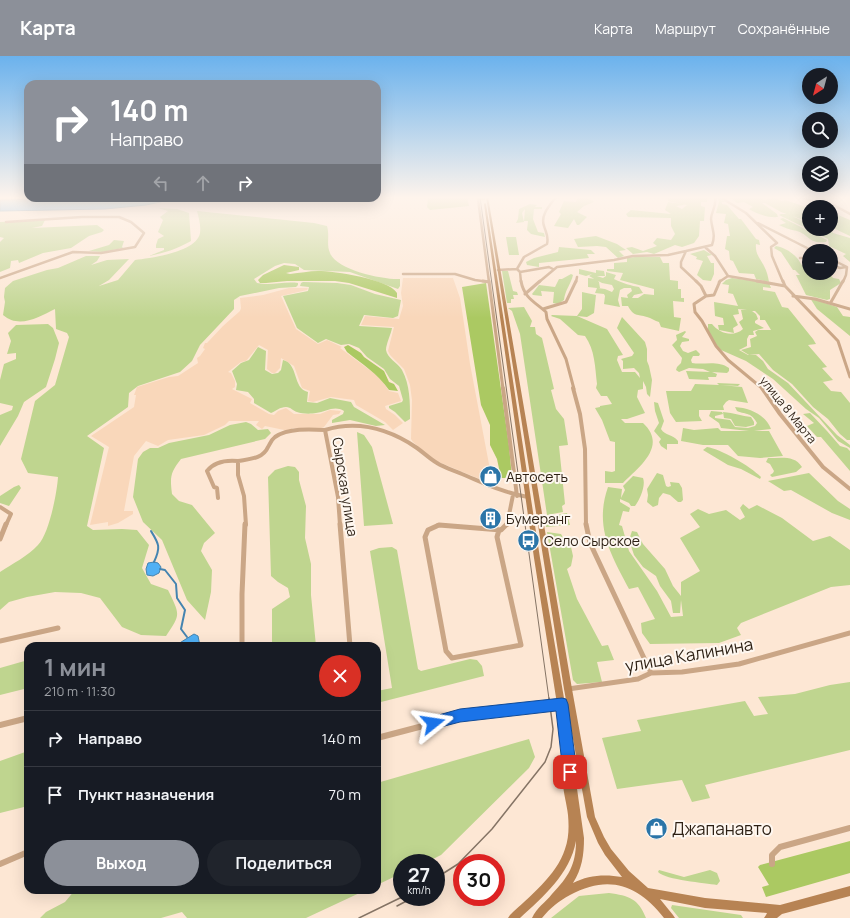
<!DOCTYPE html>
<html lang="ru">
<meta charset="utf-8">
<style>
:root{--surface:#171b24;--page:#20242c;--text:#f1f3f6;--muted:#9ea1a6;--line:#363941;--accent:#8c9099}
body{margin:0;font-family:Manrope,sans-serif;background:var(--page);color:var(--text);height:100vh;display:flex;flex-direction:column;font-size:15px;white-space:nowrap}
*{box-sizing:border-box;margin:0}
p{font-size:13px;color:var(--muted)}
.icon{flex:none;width:22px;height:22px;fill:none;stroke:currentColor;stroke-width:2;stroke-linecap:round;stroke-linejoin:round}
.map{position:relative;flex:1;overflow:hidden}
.panel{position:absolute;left:24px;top:586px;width:357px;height:252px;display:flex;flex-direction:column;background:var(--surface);border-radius:12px;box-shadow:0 4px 16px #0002}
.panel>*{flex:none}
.top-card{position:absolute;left:24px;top:24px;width:357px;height:122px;border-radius:12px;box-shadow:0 4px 16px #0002;background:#8c9099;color:#fff;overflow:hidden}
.needle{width:26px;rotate:216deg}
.controls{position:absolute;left:802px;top:12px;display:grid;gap:8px}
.controls a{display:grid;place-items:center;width:36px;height:36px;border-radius:50%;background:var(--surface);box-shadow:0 4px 16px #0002;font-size:20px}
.speed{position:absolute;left:393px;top:798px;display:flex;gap:8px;font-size:20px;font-weight:700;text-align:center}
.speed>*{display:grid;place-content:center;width:52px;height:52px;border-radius:50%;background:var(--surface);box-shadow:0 4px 16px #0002;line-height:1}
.speed small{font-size:10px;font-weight:400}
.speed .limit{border:6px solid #d22;background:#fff;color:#111}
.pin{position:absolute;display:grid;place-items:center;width:34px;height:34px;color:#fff;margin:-17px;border-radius:8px;box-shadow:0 2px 6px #0006}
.me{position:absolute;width:44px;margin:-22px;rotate:75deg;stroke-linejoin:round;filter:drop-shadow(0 0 3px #0008)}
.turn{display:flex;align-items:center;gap:14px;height:84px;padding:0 20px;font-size:18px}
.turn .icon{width:52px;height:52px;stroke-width:2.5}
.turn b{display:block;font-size:28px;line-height:34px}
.lanes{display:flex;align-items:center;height:38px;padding:0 20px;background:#0003;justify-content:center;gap:20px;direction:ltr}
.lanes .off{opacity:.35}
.round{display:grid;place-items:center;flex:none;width:42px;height:42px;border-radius:21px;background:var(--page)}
.headline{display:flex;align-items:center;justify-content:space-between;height:68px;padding:0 20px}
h1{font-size:24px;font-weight:700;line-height:30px;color:var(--accent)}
.button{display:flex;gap:8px;margin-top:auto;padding:8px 20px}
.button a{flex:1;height:46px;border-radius:24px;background:var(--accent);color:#fff;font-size:16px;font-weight:700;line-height:46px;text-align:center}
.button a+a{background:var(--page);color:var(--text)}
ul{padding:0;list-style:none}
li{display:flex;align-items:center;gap:12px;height:56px;padding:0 20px;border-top:1px solid var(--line)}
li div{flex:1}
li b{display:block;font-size:15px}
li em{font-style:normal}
header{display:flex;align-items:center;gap:24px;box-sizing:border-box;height:56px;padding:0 20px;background:var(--accent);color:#fff}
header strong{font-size:19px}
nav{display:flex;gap:22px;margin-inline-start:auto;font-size:14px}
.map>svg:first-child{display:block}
.built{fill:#f9d7ba}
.green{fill:#bfd58f}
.forest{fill:#abc962}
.water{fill:#50b0f4;stroke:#4584b0}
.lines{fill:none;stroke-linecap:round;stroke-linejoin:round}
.stream{stroke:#4584b0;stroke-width:2}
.street-far4{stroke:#caa686;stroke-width:2.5}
.street-far3{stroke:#caa686;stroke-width:3}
.street-far2{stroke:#caa686;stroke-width:4}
.street-far1{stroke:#caa686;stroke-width:5}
.street{stroke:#caa686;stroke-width:6}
.secondary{fill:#b78353;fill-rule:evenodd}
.tram-far1{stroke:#857465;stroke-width:1}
.tram{stroke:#857465;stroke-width:1.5}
.route{fill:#1a73e8;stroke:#114b97}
.labels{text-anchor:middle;stroke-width:4;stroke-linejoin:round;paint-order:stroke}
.far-street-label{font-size:12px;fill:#2c1f13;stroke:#fef7f0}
.poi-label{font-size:14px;fill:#2c1f13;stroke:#fef7f0;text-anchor:start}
.street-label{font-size:14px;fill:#2c1f13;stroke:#fef7f0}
.near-street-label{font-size:17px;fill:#2c1f13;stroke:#fef7f0}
.near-poi-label{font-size:17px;fill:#2c1f13;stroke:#fef7f0;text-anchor:start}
</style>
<header>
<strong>Карта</strong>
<nav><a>Карта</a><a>Маршрут</a><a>Сохранённые</a></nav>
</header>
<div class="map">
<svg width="850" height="862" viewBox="0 0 850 862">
<rect width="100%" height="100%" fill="#fde7d4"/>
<path class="built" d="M403 222H453L460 242 463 261 470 308 492 424H482L434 404 413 386 411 383 412 344 410 329 404 313 390 299 388 295 394 271 361 269 365 260 399 263 403 250 401 237Z
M289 232H308L307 234 281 240 296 273 318 288 327 284 342 291 340 292 375 318 383 326 389 335 398 337 401 345 385 350 386 353 395 359 403 367 393 374 385 366 356 349 354 344 331 341 313 346 308 345 310 335 302 332 294 310 281 302 280 312 275 317H272L267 313 268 294 259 289 246 305 241 306 228 316 231 317 235 325V331L232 333 252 343 250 347 269 358 274 359 278 355 286 352 294 358H320L330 354 341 355 339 358 333 359 324 371 316 374 293 372 289 375 265 370 262 373 256 369 259 365H229L225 369 204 379 168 384 158 390 146 385 134 400 124 455H133V458L118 467 108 470V466L90 469 109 391 91 380 134 351 136 339H134L137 331 169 321 178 320 198 307 197 302 200 300 205 293 203 292 205 287H207L223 270 240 255 241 252 240 242 263 239Z"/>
<path class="green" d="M426 141H467L469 150 430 154 427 151 428 143Z
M578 141 592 144 594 146 584 150 577 156 587 161 579 169H577L574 163 568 172 554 170 561 158 559 156 564 145 576 146Z
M669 141H707V146H701V150L705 151 704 165H700L699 180 694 187 682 191 675 189 654 198 647 196 633 198 626 192 632 191 643 195 657 190 653 187 657 182 671 184 675 178 671 170V162L628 161 626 158 631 154 671 158 665 154 668 146 683 148 684 149 676 150 682 153 687 149 668 145Z
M730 141H757L765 144 774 142 782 145 785 144 809 152 802 156 809 159V166L781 156 765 147H762L777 158 778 161C769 162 757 158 749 153L753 151 744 146 737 147Z
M718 143H721L725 146H722V148L727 149 739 163H741L756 183 759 184 760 189 756 188C755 198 760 202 764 210 767 215 768 221 769 226L756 223 754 218 739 217 733 205 730 204 729 195 725 193 727 180H730L728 168 724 167 726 158 716 157 719 146Z
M530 148 537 149 535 151H542V153H534L533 163 538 176 544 177 545 181 531 178 527 174 528 165H524L525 153 522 157 524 166 516 167 518 163 519 153Z
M158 152 177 153 189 157 191 185C177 193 164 197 149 200L164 194V192H156V189L158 183 164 180 158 176 163 164 160 161 168 155Z
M197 155 314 167 327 170C330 180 326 188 330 197 336 214 384 224 400 223V230L398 233 350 216 304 214 295 208 284 207 275 210 254 223 257 227C271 230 284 225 298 227V229L296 231 279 232 240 240 234 244V253L200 289 192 305 180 316 138 330 129 337 128 351 87 380 104 392 87 470 93 474 122 473 137 474 149 489 142 512 151 528 168 534C180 559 181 558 166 580L141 579 122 571 100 542 81 537 55 536 27 541 9 546 0 554V516C12 508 28 500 38 489 49 478 57 437 58 421L28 417 21 403 35 345 55 329 69 281 67 277 56 273 55 253C39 261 19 273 3 259L5 246 4 241 5 232 13 225 47 214 58 212 86 200H100L97 205 91 209 107 204 129 203 109 224 99 230 118 224 135 204C151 202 197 196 200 177 201 170 199 162 197 155Z
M831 156 850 164V180L831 171Z
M781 158H788L809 168V173H830L833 177 850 182V206L843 200 846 198 829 190 828 183 779 159Z
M783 162 827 184 826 186C808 188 810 179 797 175 790 174 785 172 779 169L786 167 780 163Z
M45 164 42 170 32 172 97 169 104 174 102 176 89 180 71 192 43 197 19 207 18 204 11 205 10 212 0 216V186L4 182 0 181V166Z
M596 180 617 188 626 194 619 195 624 200 618 202 606 191 597 190 578 191 574 183Z
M506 181H516L519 199H509Z
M114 184 124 185 122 191 123 192 102 196 89 195 109 189Z
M776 190C783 191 792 196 797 202 801 206 801 212 809 212V217H829L833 222 839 223 841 227 830 234V243L827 244 806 239 796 219H800L795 214H793L781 196 774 192Z
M559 191 591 194 595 198H587L589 202 539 207V211L527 209 526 206 534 202 558 196Z
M704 194 712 199 707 200 711 207H714V218L711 225 703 224 697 219 703 205 696 203 697 201 690 198Z
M635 201H660L663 207H669L670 224 678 225V233H681V242H684V246L673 245 674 261 681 262 679 275 661 271 659 266C655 265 651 262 647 261 637 258 634 261 628 250H622L621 241 628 242 627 239 632 235 631 232H624L620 234 618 244 620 251 604 248 605 240 604 238 595 237 597 232 588 231V222L596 223 599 226 600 232H598L605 233 612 236 614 233 612 229 602 227 589 220 592 218 586 220 579 218V213L596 217V214L604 215 605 220H597L603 222 606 220V216L616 219 614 223C622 227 632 230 639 231L643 237 634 239 632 242H638L644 238 654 239V233L620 224 623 217 607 215V213H614V207L627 206V202Z
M502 215H508L513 235 517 236 518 239H513L514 243H511V247H507Z
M571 218 573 219C571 228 565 234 564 244L558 248 553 247 554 236 541 235 542 240 533 239 532 238 539 229 555 231 559 223H562Z
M732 222 769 227 771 232 763 231V234L775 236 782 251 788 252 813 283 816 288 808 289 827 311 822 312 833 324 823 326 831 335 841 336 850 347V384H847L840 378 828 363 813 351 792 328 773 314 759 298 749 299 741 294 751 291 750 283 757 280 755 276 758 274H771L765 264H760V260L755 255H752L756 258 758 263 755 265V267L764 272 753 275 754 279H749L747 283V290L739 294 748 299H756L763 305 768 313 788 327 837 379 850 389V392L838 385 819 362 806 353 773 323 746 305 721 294 714 286 708 274V268H712C719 277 733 282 743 273L739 266 743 263 741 254H747L738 253 739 258 733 259 738 269 733 272 734 277 719 274 718 269H724L723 262 715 260 714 246 738 250 733 238 728 237 729 229 722 228 726 224Z
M303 226 337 227 351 229 375 238 401 244 398 260 393 262 364 259 359 270 392 272C391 278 386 288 386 294 387 302 398 307 402 314 410 329 410 346 410 363L405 366 395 356 389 352V350L402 346 403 344 399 330 390 323 384 313 367 301 359 292 349 288 341 289 326 283 318 287 297 272 283 240 308 235 309 231 300 230 301 227Z
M582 236 596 239 594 257 587 261 577 260 582 253Z
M810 242 837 251 843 260 850 261V280L817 253Z
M524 251 532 265 530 271H535L536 278 542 282 554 333 551 334 556 353 564 363 568 389 559 390 565 448 562 450 563 456 547 459 520 278 512 255 508 252Z
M552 259 577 260 607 273 623 299 618 300 617 304 622 316H635L640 322 639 317 634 312 623 313V305L621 303 632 300 634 297 617 272 622 261 645 286 647 293V305L649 310 652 324 650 341 647 338 646 331 643 325V333L638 334 637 341 645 357 627 363H621L625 367H643C668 390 639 411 623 427H605V415L612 416 615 415V386L610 385 602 364 595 352 600 351V350L612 348 607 340H601L596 332 597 328C595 311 595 294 585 280L578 279 560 263 551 260Z
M48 268 53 272 59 287 55 303 46 331 24 346 18 360 0 390V359L12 354 13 350 0 347V324L4 308 16 303V297L7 298 11 285 8 277 16 269Z
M685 275 686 276 682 281 689 283V285L682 286 680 290 683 295 688 297 696 294 700 298 699 300H693L691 304 692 307C704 309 718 304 729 312V315L727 317 712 316 717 318 716 321H708L709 324 689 323 686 315 710 316 703 313 689 312 679 316 676 314 677 311 681 307 682 302 672 289 677 284 676 279Z
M258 291 266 295 265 314 272 318 278 317 281 314 283 304C299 308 292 332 308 336L307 346 317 347 330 342 351 346 354 351 385 369 376 370 350 364 332 367V364L343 358 344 355C334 349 326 356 316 357 311 358 302 358 297 356 293 355 291 351 286 351 280 351 276 355 271 357L254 347V343L248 336 236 334 237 328 232 315 241 307 249 304Z
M717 327 740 328 738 330 721 329 742 331 748 347 729 344 726 346 723 350 724 354H699V360L702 365 676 366 670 357 666 335H691L695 328 719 329Z
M654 346 658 347 664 365 661 373C665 380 673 378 678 385V388H667V394L661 390 659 386 661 383 654 375 659 367 655 355Z
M735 351C750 352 766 359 771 373L754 375H769L783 400 760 402 738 400 728 389H703L681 385 683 372 694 374 718 372 721 375H749L721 372 719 367 709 360 711 355 722 356 723 358 715 360V362L730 364 735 371 748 372 755 370 757 367C751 356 747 359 737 355Z
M723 356C734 357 742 360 751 361L754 366V369L746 371 735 370 731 363 724 362Z
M810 357 827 375 840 390 847 392 850 395V415L821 381H817L807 370 814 367 803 358Z
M246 366 251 368 258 374 268 373 271 377 265 383 181 403C170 417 170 421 172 438L179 445 192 449 215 477 204 487 201 495 212 514 211 536 205 564 187 544 162 484 143 466 133 441 138 403 143 396 150 392H158L169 387 209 379 230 369Z
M357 376 364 379 372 391 393 468 364 470Z
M707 391C721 393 750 410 761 421L760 423 741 413 728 409 703 394Z
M768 402C781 402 795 399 802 411L796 416 772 421 770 419 773 417 774 415 770 408 766 406Z
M288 410 295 411 299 416V424L306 450 305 482 311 508V539L316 590H272V553L290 541 288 532 278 526 271 520 268 421 275 414Z
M657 417 663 419 666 430 668 431 671 430 670 426 679 427 682 432 683 444 681 446H678L670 439 663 437 659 442 658 449 653 451 647 446 648 439 647 433Z
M809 417 838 445 850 453V464L832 457 791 434 784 435 768 425Z
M633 420 643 422C646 429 640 444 635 450H631L629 447 620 443V446L630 452 629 456 623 455 619 469 622 470 629 495 657 535 671 561 683 560 681 544 680 557H673L671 545 660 530 656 520 643 511 634 499 629 484 632 475 637 476 643 488 665 513 673 530 681 540V526L700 515 680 482 700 471 690 458 698 453 709 458 726 454 740 464 745 461 740 452 743 448 749 453 757 449 782 462 813 485 830 480 850 494V529L831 531 741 567 737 572 741 579 719 587 650 588 642 577 641 567 655 563 638 531 629 533C611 499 594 471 608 431L622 433 621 442 625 434 623 430Z
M19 429 21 432 9 450 0 447V440L14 431Z
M567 457 570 469 546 471 545 461Z
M547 476 561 478 567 488 571 491 573 500 571 510 567 513 577 543 602 590 608 589 614 604 597 606 602 626 577 628 573 624Z
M392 491 397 494 418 613 421 615 470 603 477 604 482 610 484 620 377 647V635L392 632 370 495 379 492Z
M28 604V632L0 639V612Z
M850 626V694L705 729 710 742 692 746 682 724 617 733 602 682 641 675 637 664 745 645 754 660 768 658 758 641 795 638 830 629Z
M529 683 535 701 529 712 441 799 425 807H402V817L377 829V727Z
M28 695V750L0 757V705Z
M659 814 684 821 710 814 717 817 720 825 717 829C705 827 666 824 658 816Z
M75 834H366L306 862H187L182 856 161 862H40L46 856 65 846Z
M609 837C629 840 638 842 646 862H551L579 840Z
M672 849 741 859 743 862H679L671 852Z"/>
<path class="forest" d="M284 209 299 211V214L286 217 290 218C300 217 309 215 318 215 334 215 389 223 397 237V242L349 227 335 225H287L266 227H260L258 224 263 219Z
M486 227 509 390 512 422H501L497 403 490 389V369L481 349 462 231Z
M348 289 361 297 364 301 384 315 389 326 394 328 398 335 389 334C378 318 362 308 347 296L344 291Z
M850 785V817L766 841 762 831 769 829 758 811 760 809Z"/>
<path class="water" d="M117 142H179L146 149 105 153 0 155V144Z
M154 506 158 507 161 511 159 517 153 520 147 519 146 513 148 507Z
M194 578 198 580 200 590H180L178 588Z"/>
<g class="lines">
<path class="stream" d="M151 475C159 488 161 491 154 506
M160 513 165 514 176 528 177 542 185 554 181 573 187 581"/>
<path class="street-far4" d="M720 141 746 157 777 187 771 191 772 200 783 226
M801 141 829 151
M819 141 850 158
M484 143H478L489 226
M758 167 813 195
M706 192 715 200 728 220 719 226
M800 202H809
M831 203 847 211 846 219 843 226
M831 209 840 212 846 211
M517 213 520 216 521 226
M498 214 517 213 524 201 547 188C549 180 546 177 544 170 540 159 550 149 556 141
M520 216 549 211 553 213
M403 218H455L475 224 489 226
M728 220 763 226
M0 222 73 196 101 197 135 191 144 177 131 166 119 161H82L6 166
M539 226 557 211 614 204 633 200 668 199 686 195
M576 226 577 221
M697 226 681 211V206L686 195 712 189C716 178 712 174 711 163 711 156 717 150 715 141"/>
<path class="street-far3" d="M483 225 489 226
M489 225 503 333
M521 225C524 242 535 246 546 256L547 263 566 303 574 333
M696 225 701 230 706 240 694 248 695 256 702 265 716 290 728 304 763 333
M757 225 785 230
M783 225 785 230 838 285 850 321
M525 238 540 225
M706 240 714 239 720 225
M793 240 815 243 850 253
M831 246 843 225
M543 253 566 246 576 225"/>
<path class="street-far2" d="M503 332 517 440
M573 332 580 358 585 393 586 469
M762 332 780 358 823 411 850 433
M325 374C358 364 389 373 417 392 424 397 430 403 437 407 445 412 453 414 462 418 484 427 504 437 528 441
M218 442 217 432 214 431 207 415C214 406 227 404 238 405
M0 451 11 458 6 469
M246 469 244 440 238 419V405C249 403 263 403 268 391 270 388 271 384 275 381 288 372 310 373 325 374L338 441 340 469
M438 469H445
M507 469 513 439"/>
<path class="street-far1" d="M340 468 350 590
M586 468 590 487 651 617
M499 474 497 481 521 589 452 602 446 595 425 481 428 474 439 469 501 474 507 468
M0 483 6 468
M0 585 58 572
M242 590V538L245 468
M568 633 638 623 651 617 682 616 739 608 850 577"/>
<path class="street" d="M0 669 28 662
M377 682 461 660 561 648
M0 808 28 796
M772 808V799L780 791 850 772"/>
<path class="secondary" d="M486 141H488L572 633 595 761 604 781 611 793 629 815 648 832 705 842 780 849 850 830V840L782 858 777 862H764L766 859 767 857 705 852 660 843 673 859 675 862H664C638 829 609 818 570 839 559 845 550 852 542 862H532C537 851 545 847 552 838 568 821 576 809 576 785 570 818 543 841 520 862H508L510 859C529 841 557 819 565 793 569 782 569 770 568 759 567 748 562 733 563 722 563 719 565 716 566 714L557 648 534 502 484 148 485 147 486 148 540 502 565 648 584 782C584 799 582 813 573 827 588 819 605 818 622 821L605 799 598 787 587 761 564 633Z"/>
<path class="tram-far1" d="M480 141 549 643"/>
<path class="tram" d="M436 822 458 808 492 773 545 706 551 691 553 673 549 642
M397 850 414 841
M359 862 402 841"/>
</g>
<linearGradient id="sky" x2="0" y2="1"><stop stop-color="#6bb2ed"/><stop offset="0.54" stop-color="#fef4ec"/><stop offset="1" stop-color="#fef4ec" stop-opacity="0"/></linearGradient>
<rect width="850" height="262" fill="url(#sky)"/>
<path class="route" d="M562 642 566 643 568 648 577 716 575 720 570 722 565 720 563 716 556 655 460 666 433 673 428 671 426 667 428 662 460 653Z"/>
<defs>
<symbol id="shop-disc" viewBox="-11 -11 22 22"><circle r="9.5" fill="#2b75a8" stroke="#fef7f0"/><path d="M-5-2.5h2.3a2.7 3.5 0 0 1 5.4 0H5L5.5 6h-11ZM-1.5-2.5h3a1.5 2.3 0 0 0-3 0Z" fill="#fff"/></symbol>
<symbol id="building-disc" viewBox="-11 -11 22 22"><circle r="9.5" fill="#2b75a8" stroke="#fef7f0"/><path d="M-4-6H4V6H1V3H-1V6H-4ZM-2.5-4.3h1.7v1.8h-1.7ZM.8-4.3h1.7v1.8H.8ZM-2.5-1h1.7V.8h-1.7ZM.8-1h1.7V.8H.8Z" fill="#fff"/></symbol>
<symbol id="bus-disc" viewBox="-11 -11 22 22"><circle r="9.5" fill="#2b75a8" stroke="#fef7f0"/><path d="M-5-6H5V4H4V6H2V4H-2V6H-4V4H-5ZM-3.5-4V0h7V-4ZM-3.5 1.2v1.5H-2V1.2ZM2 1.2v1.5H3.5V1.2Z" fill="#fff"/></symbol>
</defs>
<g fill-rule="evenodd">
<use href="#shop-disc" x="478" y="408" width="25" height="25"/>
<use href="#building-disc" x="478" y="450" width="25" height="25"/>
<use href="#bus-disc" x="516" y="472" width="25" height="25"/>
<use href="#shop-disc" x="644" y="760" width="25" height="25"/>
</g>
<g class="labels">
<g class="far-street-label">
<text transform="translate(788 354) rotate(51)" y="4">улица 8 Марта</text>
</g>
<g class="poi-label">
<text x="506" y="426">Автосеть</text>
<text x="506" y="468">Бумеранг</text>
<text x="544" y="490">Село Сырское</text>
</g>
<g class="street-label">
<text transform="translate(345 431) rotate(81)" y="5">Сырская улица</text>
</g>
<g class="near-street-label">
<text transform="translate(689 599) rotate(-10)" y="6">улица Калинина</text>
</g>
<g class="near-poi-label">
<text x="672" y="779">Джапанавто</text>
</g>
</g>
</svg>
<div class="controls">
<a><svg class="needle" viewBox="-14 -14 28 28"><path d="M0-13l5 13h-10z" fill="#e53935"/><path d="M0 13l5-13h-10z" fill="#9ea1a6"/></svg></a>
<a><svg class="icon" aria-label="search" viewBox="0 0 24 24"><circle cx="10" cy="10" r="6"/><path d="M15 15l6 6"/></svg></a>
<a><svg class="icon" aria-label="layers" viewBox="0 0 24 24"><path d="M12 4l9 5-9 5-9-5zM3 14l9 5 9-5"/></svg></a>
<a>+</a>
<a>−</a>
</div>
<div class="speed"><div>27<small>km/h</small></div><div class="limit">30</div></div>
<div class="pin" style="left:570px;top:716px;background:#d93025"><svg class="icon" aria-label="arrive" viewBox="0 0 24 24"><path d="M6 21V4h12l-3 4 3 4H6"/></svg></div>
<svg class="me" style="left:433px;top:667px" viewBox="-20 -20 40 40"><path d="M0-17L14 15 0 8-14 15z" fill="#1a73e8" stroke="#fff" stroke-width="4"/></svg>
<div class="top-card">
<div class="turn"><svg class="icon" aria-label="right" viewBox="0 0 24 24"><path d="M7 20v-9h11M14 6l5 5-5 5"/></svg><div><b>140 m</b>Направо</div></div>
<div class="lanes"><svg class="icon off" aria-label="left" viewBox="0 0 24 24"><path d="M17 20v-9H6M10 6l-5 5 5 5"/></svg><svg class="icon off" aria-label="ahead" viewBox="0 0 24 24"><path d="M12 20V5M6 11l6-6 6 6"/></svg><svg class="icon" aria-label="right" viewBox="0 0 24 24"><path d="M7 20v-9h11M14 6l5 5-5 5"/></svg></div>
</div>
<section class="panel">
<div class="headline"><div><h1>1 мин</h1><p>210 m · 11:30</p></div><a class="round" style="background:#d93025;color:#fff"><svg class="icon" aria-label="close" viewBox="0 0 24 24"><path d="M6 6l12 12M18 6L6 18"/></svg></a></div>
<ul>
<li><svg class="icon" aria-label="right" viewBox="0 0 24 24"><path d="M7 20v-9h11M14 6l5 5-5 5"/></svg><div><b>Направо</b></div><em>140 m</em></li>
<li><svg class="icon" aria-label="arrive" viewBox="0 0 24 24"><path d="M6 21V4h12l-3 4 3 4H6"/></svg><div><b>Пункт назначения</b></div><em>70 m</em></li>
</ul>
<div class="button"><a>Выход</a><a>Поделиться</a></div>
</section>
</div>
